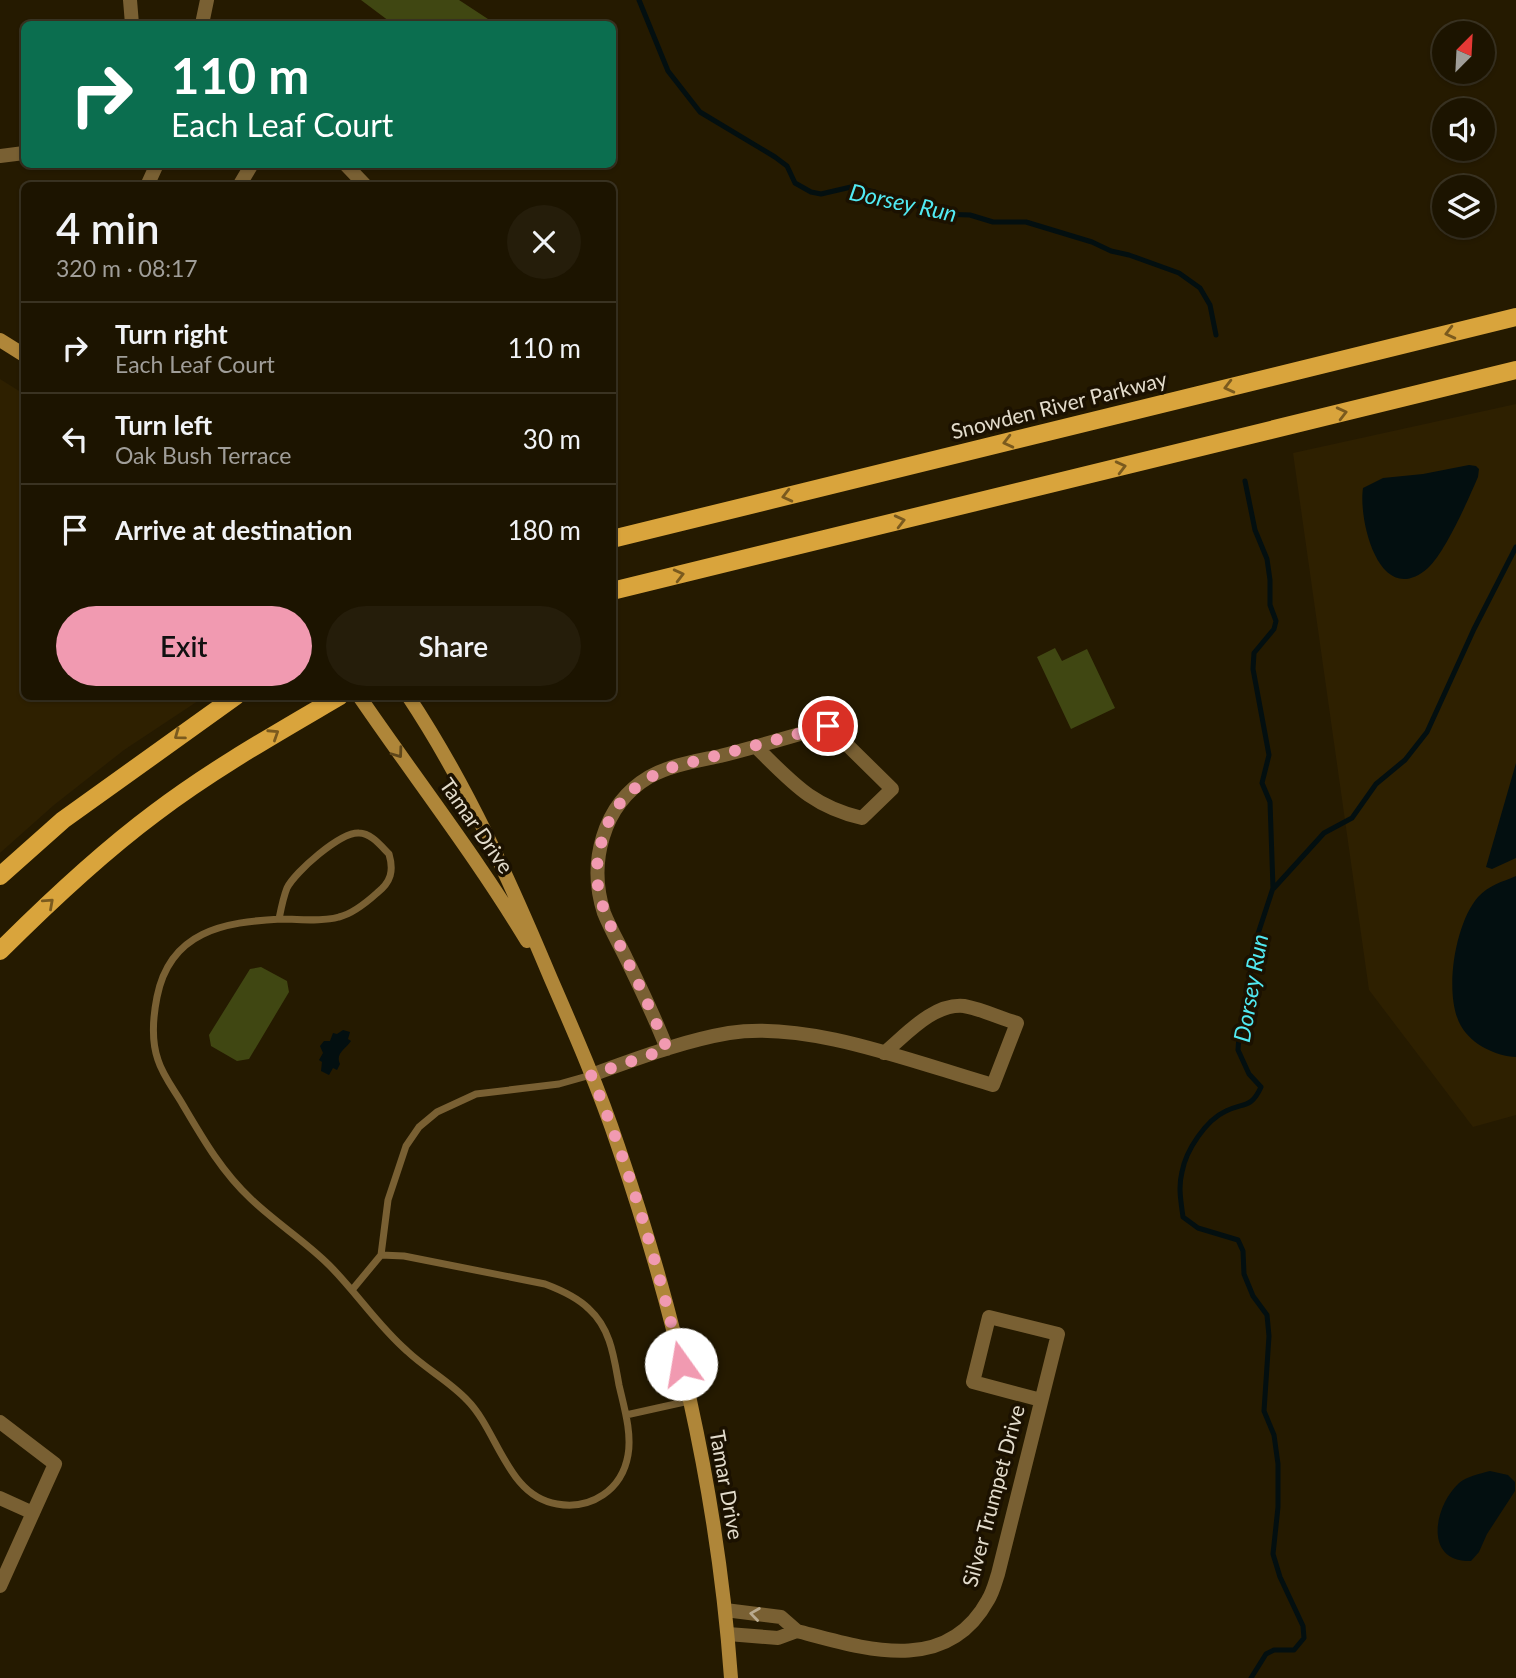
<!DOCTYPE html>
<meta charset="utf-8">
<style>
:root{--surface:#1c1400;--page:#251d0a;--text:#f1f3f6;--muted:#a09e99;--line:#3a3322;--accent:#f19ab1}
body{margin:0;font-family:Lato,sans-serif;background:var(--page);color:var(--text);height:100vh;display:flex;flex-direction:column;font-size:26px;white-space:nowrap}
*{box-sizing:border-box;margin:0}
p{font-size:23px;color:var(--muted)}
.icon{flex:none;width:38px;height:38px;fill:none;stroke:currentColor;stroke-width:2;stroke-linecap:round;stroke-linejoin:round}
.map{position:relative;flex:1;overflow:hidden}
.side{position:absolute;left:21px;top:182px;width:595px;height:518px;display:flex;flex-direction:column;background:var(--surface);border-radius:10px;box-shadow:0 2px 5px #0004,0 0 0 2px var(--line)}
.side>*{flex:none}
.hud{position:absolute;left:21px;top:21px;width:595px;height:147px;border-radius:10px;box-shadow:0 2px 5px #0004,0 0 0 2px var(--line);background:#0b6e4f;color:#fff;overflow:hidden}
.needle{width:46px;rotate:24deg}
.controls{position:absolute;left:1432px;top:21px;display:grid;gap:14px}
.controls a{display:grid;place-items:center;width:63px;height:63px;border-radius:50%;background:var(--surface);box-shadow:0 2px 5px #0004,0 0 0 2px var(--line);font-size:35px}
.pin{position:absolute;display:grid;place-items:center;width:60px;height:60px;color:#fff;margin:-30px;border:4px solid #fff;border-radius:50%;box-shadow:0 2px 7px #0007}
.me{position:absolute;width:77px;margin:-38px;rotate:347deg;stroke-linejoin:round;filter:drop-shadow(0 0 5px #0008)}
.turn{display:flex;align-items:center;gap:24px;height:147px;padding:0 35px;font-size:32px}
.turn .icon{width:91px;height:91px;stroke-width:2.5}
.turn b{display:block;font-size:49px;line-height:60px}
.round{display:grid;place-items:center;flex:none;width:74px;height:74px;border-radius:37px;background:var(--page)}
.head{display:flex;align-items:center;justify-content:space-between;height:119px;padding:0 35px}
h1{font-size:42px;font-weight:600;line-height:52px}
.primary-button{display:flex;gap:14px;margin-top:auto;padding:14px 35px}
.primary-button a{flex:1;height:80px;border-radius:42px;background:var(--accent);color:#111;font-size:28px;font-weight:600;line-height:80px;text-align:center}
.primary-button a+a{background:var(--page);color:var(--text)}
ul{padding:0;list-style:none}
li{display:flex;align-items:center;gap:21px;height:91px;padding:0 35px;border-top:2px solid var(--line)}
li div{flex:1}
li b{display:block;font-size:26px}
li em{font-style:normal}
.map>svg:first-child{display:block}
.built{fill:#2e2000}
.green{fill:#404712}
.water{fill:#030f10}
.lines{fill:none;stroke-linecap:round;stroke-linejoin:round}
.stream{stroke:#030f10;stroke-width:5}
.lane{stroke:#796033;stroke-width:7}
.street{stroke:#796033;stroke-width:14}
.secondary{stroke:#af8639;stroke-width:14}
.primary{stroke:#d9a43c;stroke-width:18}
.oneway{stroke:#7a5a1e}
.oneway2{stroke:#5e461a}
.oneway3{stroke:#b9aa8f}
.route{stroke:#f19ab1;stroke-width:12;stroke-dasharray:0 21.6}
.labels{text-anchor:middle;stroke-width:7;stroke-linejoin:round;paint-order:stroke}
.street-label{font-size:21px;fill:#e3dccc;stroke:#1b1100}
.water-label{font-size:23px;font-style:italic;fill:#51eaf3;stroke:#1b1100}
</style>
<div class="map">
<svg width="1516" height="1678" viewBox="0 0 1516 1678">
<rect width="100%" height="100%" fill="#251a00"/>
<path class="built" d="M0 379 24 394V696L204 697 124 750 54 805 0 853Z
M1516 404V1115L1473 1127 1369 990 1293 453Z"/>
<path class="green" d="M361 0H459L488 19 492 24H393Z
M1055 648 1062 661 1087 649 1115 708 1071 729 1037 657Z
M261 967 287 981 289 992 249 1059 237 1061 211 1046 209 1035 250 969Z"/>
<path class="water" d="M1469 465 1476 466 1479 469 1478 477C1468 500 1446 551 1428 568 1380 610 1358 521 1363 488L1383 478 1423 474Z
M1516 763V858L1492 869 1486 867Z
M1516 876V1057C1496 1056 1472 1045 1461 1026 1443 995 1455 923 1478 897 1489 885 1502 882 1516 876Z
M343 1030 350 1032 348 1039 351 1041C346 1049 335 1053 340 1064L337 1070 333 1068 329 1075 321 1071 322 1062 319 1060 323 1053 320 1046 324 1041H330L333 1033 337 1034Z
M1490 1471 1508 1475 1515 1482V1491L1487 1534 1479 1552 1471 1561C1423 1562 1434 1506 1459 1483 1468 1476 1479 1474 1490 1471Z"/>
<g class="lines">
<path class="stream" d="M639 0 668 71 700 112 775 157 787 166 795 183 811 192 821 194 851 187 875 192 941 214 970 215 993 222H1026L1092 242 1111 251 1129 255 1179 273 1200 288 1210 305 1216 335
M1245 481 1255 530 1267 559 1270 580V605L1276 621 1274 629 1254 653 1253 669 1269 755 1262 783 1270 802 1273 888 1253 949 1245 1019 1239 1036 1238 1050 1249 1074 1261 1087C1251 1109 1244 1102 1226 1111 1206 1120 1186 1150 1182 1172 1178 1187 1181 1202 1183 1217L1198 1228 1238 1240 1243 1251 1244 1274 1253 1296 1267 1315 1269 1336 1264 1411 1274 1435 1278 1464V1507L1273 1554 1280 1577 1303 1626 1304 1638 1294 1650H1274L1266 1654 1251 1678
M1274 888 1324 833 1352 818 1376 784 1405 760 1427 732 1474 629 1516 547"/>
<path class="lane" d="M279 919C281 909 283 898 287 888 295 872 340 832 359 833 371 833 381 846 389 854 394 871 391 882 377 893 367 902 352 914 339 917 321 922 300 919 281 919 224 922 170 931 157 997 153 1017 151 1040 158 1060 163 1076 175 1091 183 1105 203 1139 222 1172 251 1199 276 1223 305 1241 329 1265 357 1293 378 1326 407 1351 426 1369 449 1381 467 1400 498 1431 507 1496 557 1504 591 1510 622 1490 628 1455 632 1433 624 1407 619 1385 614 1358 611 1329 589 1309 577 1297 561 1290 545 1284L404 1256 381 1255
M352 1290 381 1255 388 1200 406 1146 419 1127 437 1112 476 1094 559 1084 591 1075
M626 1415 689 1401"/>
<path class="street" d="M130 0 132 24
M202 24 207 0
M0 156 24 153
M345 164 366 186
M147 186 157 164
M239 186 252 164
M667 1049C655 1017 640 987 625 956 618 942 610 928 604 913 588 864 602 805 649 777 670 765 697 761 720 756 756 747 792 736 828 726L892 789 862 818C811 806 792 782 756 747
M591 1075C636 1059 682 1041 729 1033 808 1020 916 1063 993 1085L1017 1023C1000 1018 981 1009 964 1006 933 1003 906 1035 884 1053
M0 1422 55 1464 0 1586
M0 1498 33 1513
M725 1610 781 1617 797 1631 778 1638 728 1634
M797 1631C863 1648 946 1677 988 1600 993 1592 995 1583 998 1574L1058 1334 989 1317 973 1382 1041 1400"/>
<path class="secondary" d="M0 340 24 355
M359 696C415 778 476 856 527 941
M408 696C467 785 510 881 551 979 575 1034 599 1089 618 1146 677 1318 718 1497 731 1678"/>
<path class="primary" d="M612 539 1516 317
M612 591 1516 370
M0 876 63 820 236 696
M0 951C49 902 100 854 155 813 213 769 277 733 340 696"/>
</g>
<defs><path id="oneway-chevron" d="M-2-3.5L2.5 0L-2 3.5" fill="none" stroke-width="1.6" stroke-linecap="round" stroke-linejoin="round" transform="scale(1.75)"/></defs>
<g class="oneway">
<use href="#oneway-chevron" transform="translate(1450 333) rotate(166)"/>
<use href="#oneway-chevron" transform="translate(1229 387) rotate(166)"/>
<use href="#oneway-chevron" transform="translate(1342 413) rotate(-14)"/>
<use href="#oneway-chevron" transform="translate(1008 442) rotate(166)"/>
<use href="#oneway-chevron" transform="translate(1121 467) rotate(-14)"/>
<use href="#oneway-chevron" transform="translate(787 496) rotate(166)"/>
<use href="#oneway-chevron" transform="translate(900 521) rotate(-14)"/>
<use href="#oneway-chevron" transform="translate(679 575) rotate(-14)"/>
<use href="#oneway-chevron" transform="translate(274 734) rotate(-33)"/>
<use href="#oneway-chevron" transform="translate(179 735) rotate(144)"/>
<use href="#oneway-chevron" transform="translate(49 903) rotate(-42)"/>
</g>
<use class="oneway2" href="#oneway-chevron" transform="translate(398 753) rotate(54)"/>
<use class="oneway3" href="#oneway-chevron" transform="translate(755 1614) rotate(-172)"/>
<g class="lines">
<path class="route" d="M681 1364C658 1266 630 1167 591 1075L667 1049C655 1019 642 990 627 960 616 936 602 913 598 886 595 865 599 847 606 828 617 799 639 782 666 769L828 726"/>
</g>
<g class="labels">
<g class="street-label">
<text transform="translate(1059 406) rotate(-14)" y="7">Snowden River Parkway</text>
<text transform="translate(476 826) rotate(55)" y="7">Tamar Drive</text>
<text transform="translate(726 1485) rotate(80)" y="7">Tamar Drive</text>
<text transform="translate(994 1496) rotate(-75)" y="7">Silver Trumpet Drive</text>
</g>
<g class="water-label">
<text transform="translate(903 203) rotate(12)" y="8">Dorsey Run</text>
<text transform="translate(1251 988) rotate(-80)" y="8">Dorsey Run</text>
</g>
</g>
</svg>
<div class="controls">
<a><svg class="needle" viewBox="-14 -14 28 28"><path d="M0-13l5 13h-10z" fill="#e53935"/><path d="M0 13l5-13h-10z" fill="#a09e99"/></svg></a>
<a><svg class="icon" aria-label="sound" viewBox="0 0 24 24"><path d="M4 9h4l5-4v14l-5-4H4zM17 9q2 3 0 6"/></svg></a>
<a><svg class="icon" aria-label="layers" viewBox="0 0 24 24"><path d="M12 4l9 5-9 5-9-5zM3 14l9 5 9-5"/></svg></a>
</div>
<div class="pin" style="left:828px;top:726px;background:#d93025"><svg class="icon" aria-label="arrive" viewBox="0 0 24 24"><path d="M6 21V4h12l-3 4 3 4H6"/></svg></div>
<svg class="me" style="left:681px;top:1364px" viewBox="-20 -20 40 40"><circle r="19" fill="#fff"/><path d="M0-13L10 11 0 6-10 11z" fill="#f19ab1"/></svg>
<div class="hud">
<div class="turn"><svg class="icon" aria-label="right" viewBox="0 0 24 24"><path d="M7 20v-9h11M14 6l5 5-5 5"/></svg><div><b>110 m</b>Each Leaf Court</div></div>
</div>
<section class="side">
<div class="head"><div><h1>4 min</h1><p>320 m · 08:17</p></div><a class="round"><svg class="icon" aria-label="close" viewBox="0 0 24 24"><path d="M6 6l12 12M18 6L6 18"/></svg></a></div>
<ul>
<li><svg class="icon" aria-label="right" viewBox="0 0 24 24"><path d="M7 20v-9h11M14 6l5 5-5 5"/></svg><div><b>Turn right</b><p>Each Leaf Court</p></div><em>110 m</em></li>
<li><svg class="icon" aria-label="left" viewBox="0 0 24 24"><path d="M17 20v-9H6M10 6l-5 5 5 5"/></svg><div><b>Turn left</b><p>Oak Bush Terrace</p></div><em>30 m</em></li>
<li><svg class="icon" aria-label="arrive" viewBox="0 0 24 24"><path d="M6 21V4h12l-3 4 3 4H6"/></svg><div><b>Arrive at destination</b></div><em>180 m</em></li>
</ul>
<div class="primary-button"><a>Exit</a><a>Share</a></div>
</section>
</div>
